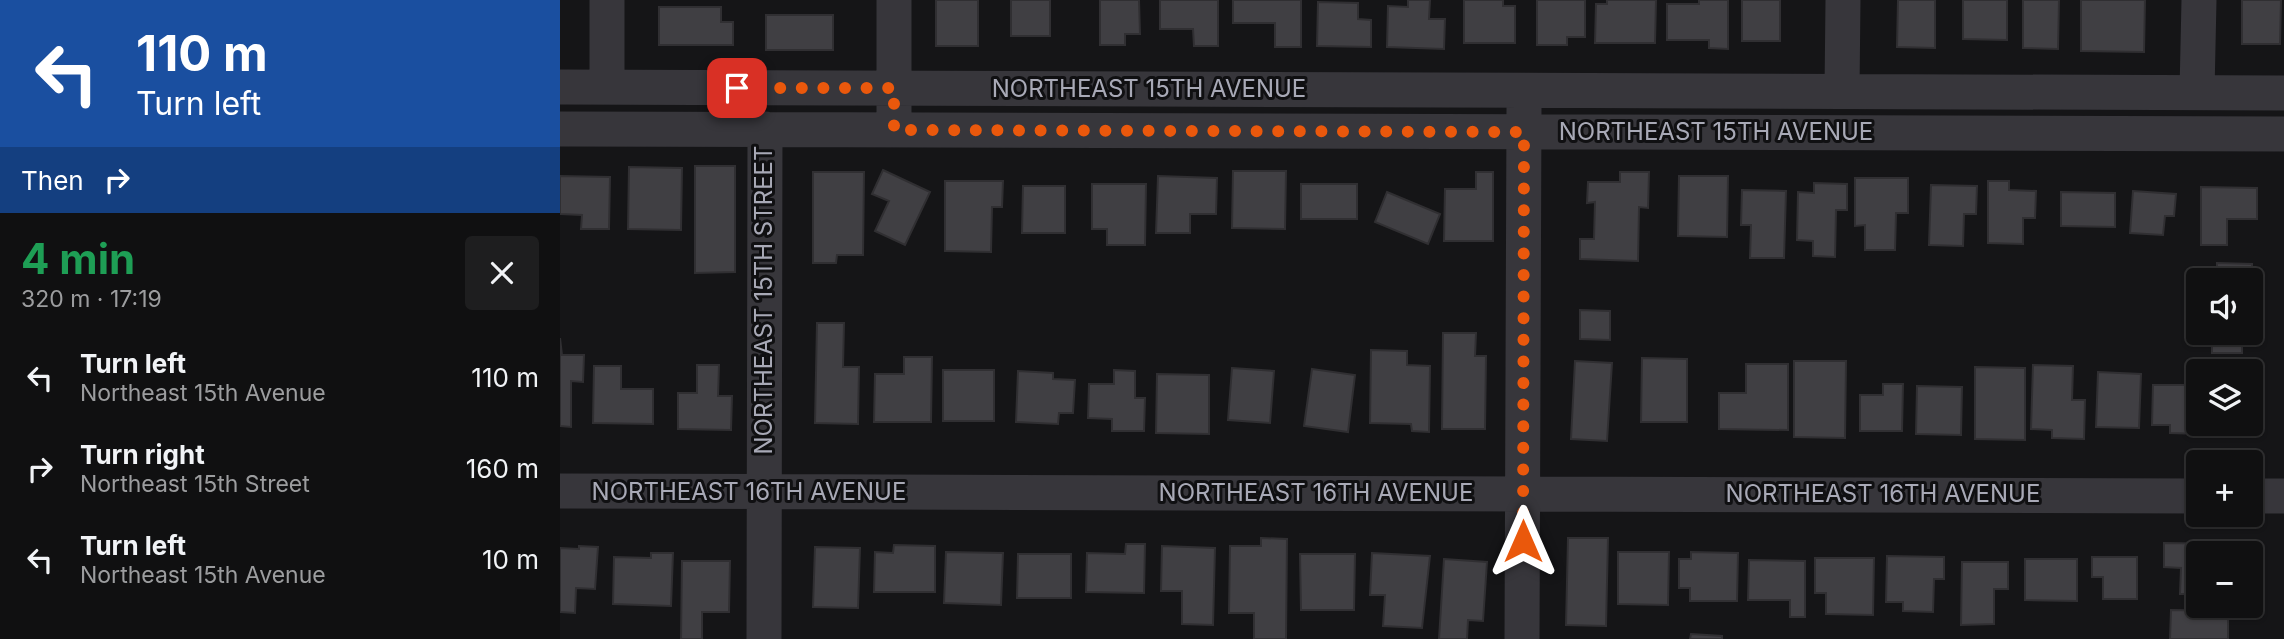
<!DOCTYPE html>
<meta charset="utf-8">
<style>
:root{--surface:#101011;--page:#1e1e1f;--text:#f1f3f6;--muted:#9c9d9f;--line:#303031}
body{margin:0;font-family:Inter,sans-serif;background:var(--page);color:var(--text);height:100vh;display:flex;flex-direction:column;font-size:26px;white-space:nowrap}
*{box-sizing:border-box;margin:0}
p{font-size:23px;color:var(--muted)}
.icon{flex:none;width:38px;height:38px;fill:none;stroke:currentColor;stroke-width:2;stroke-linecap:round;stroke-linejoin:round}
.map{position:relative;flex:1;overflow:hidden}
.panel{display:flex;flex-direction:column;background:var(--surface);width:560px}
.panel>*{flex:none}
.top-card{background:#1a4fa0;color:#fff;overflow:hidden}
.fabs{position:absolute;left:1626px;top:268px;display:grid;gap:14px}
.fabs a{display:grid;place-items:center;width:77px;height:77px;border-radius:7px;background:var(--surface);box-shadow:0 2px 5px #0004,0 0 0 2px var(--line);font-size:35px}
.pin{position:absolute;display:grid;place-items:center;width:60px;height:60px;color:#fff;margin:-30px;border-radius:14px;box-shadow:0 4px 10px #0006}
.me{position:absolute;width:77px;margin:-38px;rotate:0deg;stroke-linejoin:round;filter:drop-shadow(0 0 5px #0008)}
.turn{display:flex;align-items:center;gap:24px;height:147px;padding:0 21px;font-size:32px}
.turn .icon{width:91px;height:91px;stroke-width:2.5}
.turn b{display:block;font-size:49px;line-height:60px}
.then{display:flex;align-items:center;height:66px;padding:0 21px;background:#0003;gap:14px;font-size:26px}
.round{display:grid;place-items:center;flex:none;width:74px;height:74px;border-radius:7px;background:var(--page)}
.headline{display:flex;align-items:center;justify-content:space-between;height:119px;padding:0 21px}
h1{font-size:42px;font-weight:700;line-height:52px;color:#1e9e55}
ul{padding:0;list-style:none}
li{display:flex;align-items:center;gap:21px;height:91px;padding:0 21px}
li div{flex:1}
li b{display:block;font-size:26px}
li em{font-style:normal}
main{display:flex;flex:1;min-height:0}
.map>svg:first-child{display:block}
.building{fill:#403f43;stroke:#302f32;stroke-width:2}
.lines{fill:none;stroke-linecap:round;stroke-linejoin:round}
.minor{stroke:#37363b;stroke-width:35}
.route{stroke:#ea580c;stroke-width:12;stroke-dasharray:0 21.6}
.labels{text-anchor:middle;stroke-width:6;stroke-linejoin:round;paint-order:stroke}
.street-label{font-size:24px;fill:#a8a9b6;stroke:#101012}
</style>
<main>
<section class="panel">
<div class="top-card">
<div class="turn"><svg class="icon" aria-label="left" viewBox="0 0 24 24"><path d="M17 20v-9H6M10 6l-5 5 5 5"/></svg><div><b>110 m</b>Turn left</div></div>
<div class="then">Then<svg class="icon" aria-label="right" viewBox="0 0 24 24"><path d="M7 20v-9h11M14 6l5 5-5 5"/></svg></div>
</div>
<div class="headline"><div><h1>4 min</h1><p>320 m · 17:19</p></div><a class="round"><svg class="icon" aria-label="close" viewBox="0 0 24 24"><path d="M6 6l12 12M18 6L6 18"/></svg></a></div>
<ul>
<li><svg class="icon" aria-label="left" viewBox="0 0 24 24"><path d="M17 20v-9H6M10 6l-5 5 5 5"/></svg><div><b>Turn left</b><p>Northeast 15th Avenue</p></div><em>110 m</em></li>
<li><svg class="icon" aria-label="right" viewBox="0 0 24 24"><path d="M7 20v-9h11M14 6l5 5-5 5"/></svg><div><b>Turn right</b><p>Northeast 15th Street</p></div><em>160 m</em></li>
<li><svg class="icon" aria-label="left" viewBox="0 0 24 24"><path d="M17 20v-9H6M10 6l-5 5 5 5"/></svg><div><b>Turn left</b><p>Northeast 15th Avenue</p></div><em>10 m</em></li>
</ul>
</section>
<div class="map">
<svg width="1724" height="639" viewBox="0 0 1724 639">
<rect width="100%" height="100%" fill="#151517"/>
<path class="building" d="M376 0H418V46H376Z
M451 0H490V36H451Z
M540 0H579L580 34H565V45H540Z
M600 0H658V46H634L633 29H600Z
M673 0H741V47H715V23H673Z
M848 0H870L869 19H885L884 49 827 47 828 6 848 7Z
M904 0H943V6H955V43H904Z
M977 0H1025V37H1007V45H977Z
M1047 0H1096L1095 43H1035L1036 4H1047Z
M1139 0H1168V49L1149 48V40H1107V4H1139Z
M1182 0H1220V41H1182Z
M1338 0H1375V48L1337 47Z
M1403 0H1447V40L1403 39Z
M1463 0H1499L1498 49 1463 48Z
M1521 0H1585L1584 52 1521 51Z
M1682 0H1721L1720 44H1682Z
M758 2 798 3V19L811 20V47L757 46Z
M99 7H161V22H173V45H99Z
M206 15H273V50H206Z
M135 166H175V272L135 273Z
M69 167 122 168 121 230 68 229Z
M323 170 370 192 345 245 315 231 329 201 312 194Z
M673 171H726L725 229 672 228Z
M253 172H304L303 255H277L276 263H253Z
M916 172H933V241H884L885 189H916Z
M1060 172H1089L1088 208 1079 207 1078 261 1020 259V239H1034L1035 202 1027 203 1028 182H1060Z
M0 176 50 177 49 229H21L22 215 0 214Z
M598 176 657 178 656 214H630V233H596Z
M1119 176H1168L1167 237 1118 236Z
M1295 178H1348V213H1336L1335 250H1305V225L1295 226Z
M385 181H443L442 207H432L431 252 385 251Z
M1428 181H1449V190L1476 191 1475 218H1463V244L1428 243Z
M1254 183 1287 184V210H1276L1275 257 1253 256V241L1237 240 1238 192 1254 193Z
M532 184H586L585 245H547V229H532Z
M741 184H797V219H741Z
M1371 185 1417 186 1416 214H1404L1403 246 1369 245Z
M463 186H505V233H462Z
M1641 187 1697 188V219H1667V245H1641Z
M1182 190 1226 191 1224 258H1190L1191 225H1181Z
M1573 191 1616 194 1614 216H1605L1603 235 1570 233Z
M827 192 880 214 868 244 815 222Z
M1501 192 1555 193V227L1501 226Z
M1657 263 1692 264V292L1690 280H1657Z
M1020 310 1050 311V340L1020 339Z
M257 323H284L283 367H299L298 424 255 423Z
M1652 332H1682V353H1652Z
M883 333H916L915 356H926L925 429H882Z
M0 338 2 355H24L23 382 11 381V427L0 426Z
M811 350 847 351V365L870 366 869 432 852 431 851 424 810 423Z
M344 357H372L371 422H314L315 374H344Z
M1082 358 1127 359V422H1081Z
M1015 361 1052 363 1047 441 1011 439Z
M1234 361H1286L1285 438 1234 437Z
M1186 364H1228V430L1159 429V393H1186Z
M137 365H159L158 396H172L171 430 118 429V393H137Z
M1473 365 1513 366 1512 400H1525L1524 439 1492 438V430L1471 429Z
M34 366H61V389H93V424L33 423Z
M1415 367 1465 368V440L1415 439Z
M672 368 714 371 710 423 668 420Z
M752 369 795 375 788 432 744 426Z
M383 370H434V421H383Z
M554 370 575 371V398H585L584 431H552V419L528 418 529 384H554Z
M458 371 493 373V379L515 380 513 413H499L498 424 456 422Z
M1538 372 1581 374 1579 428 1536 427Z
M597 374 649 375V434L596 433Z
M1691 379 1692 434H1655V424H1690Z
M1323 384H1343L1342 431H1300V395H1323Z
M1593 385H1630V408L1638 409 1642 434 1610 433V425H1592Z
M1357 386 1402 387 1401 435 1356 434Z
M701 538 727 539 726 639H694V613H669L670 546H701Z
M1008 538H1048L1046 626 1006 625Z
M1604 543 1668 544V553H1638V594H1620L1621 568 1604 567Z
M566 544H585L584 593 526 592 527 553 565 554Z
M334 545 375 546V592H314L315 552 333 553Z
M19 546 38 547 35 589 16 588 15 613 0 612V548L19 549Z
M602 546 655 548 653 625 622 624V591H601Z
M255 547 300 548 298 608 253 607Z
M386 552 443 553 441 605 384 603Z
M1058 552H1109L1108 605 1058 604Z
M1131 552 1178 553 1177 601H1130V588H1119V559H1131Z
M91 553H113L111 606 53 604 54 557 91 558Z
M812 553 870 556 862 628 823 626 825 595H810Z
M458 554H511V598H457Z
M740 554H795L794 610H741Z
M1327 556 1384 557V579H1374L1373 612 1343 611V602H1326Z
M1532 557H1577V599H1543V577H1532Z
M1255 558H1314L1313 615 1266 614V593H1255Z
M884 559 927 562 923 621 908 620 907 639H879Z
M1465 559H1517V601L1465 600Z
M1189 560 1245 561V617H1230V600H1188Z
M122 561H170L169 612H142V639H121Z
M1402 562H1448V589H1434V624L1401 625Z
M1611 610 1668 611V639H1610Z
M1131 634 1162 636V639H1130Z"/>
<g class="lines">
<path class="minor" d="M334 0V112
M0 87 1724 93
M47 87V0
M1282 91 1283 0
M1637 92 1639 0
M0 129 1724 134
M0 491 1638 496
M1690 496H1724
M204 639 205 129
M962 639 964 108"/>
</g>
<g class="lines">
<path class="route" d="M177 88H334V130L964 132 963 541"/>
</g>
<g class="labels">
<g class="street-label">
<text x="589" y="97">NORTHEAST 15TH AVENUE</text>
<text x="1156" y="140">NORTHEAST 15TH AVENUE</text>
<text transform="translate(204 300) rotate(-90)" y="8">NORTHEAST 15TH STREET</text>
<text x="189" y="500">NORTHEAST 16TH AVENUE</text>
<text x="756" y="501">NORTHEAST 16TH AVENUE</text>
<text x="1323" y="502">NORTHEAST 16TH AVENUE</text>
</g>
</g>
</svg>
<div class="fabs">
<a><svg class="icon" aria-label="sound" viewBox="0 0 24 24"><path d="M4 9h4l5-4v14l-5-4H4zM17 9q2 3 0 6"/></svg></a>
<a><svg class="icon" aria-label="layers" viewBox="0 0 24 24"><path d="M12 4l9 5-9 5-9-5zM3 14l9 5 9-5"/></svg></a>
<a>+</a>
<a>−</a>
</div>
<div class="pin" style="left:177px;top:88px;background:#d93025"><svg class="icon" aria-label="arrive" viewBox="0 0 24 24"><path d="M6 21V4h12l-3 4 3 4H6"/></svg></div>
<svg class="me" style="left:963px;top:541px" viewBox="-20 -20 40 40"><path d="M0-17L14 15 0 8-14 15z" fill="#ea580c" stroke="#fff" stroke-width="4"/></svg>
</div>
</main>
